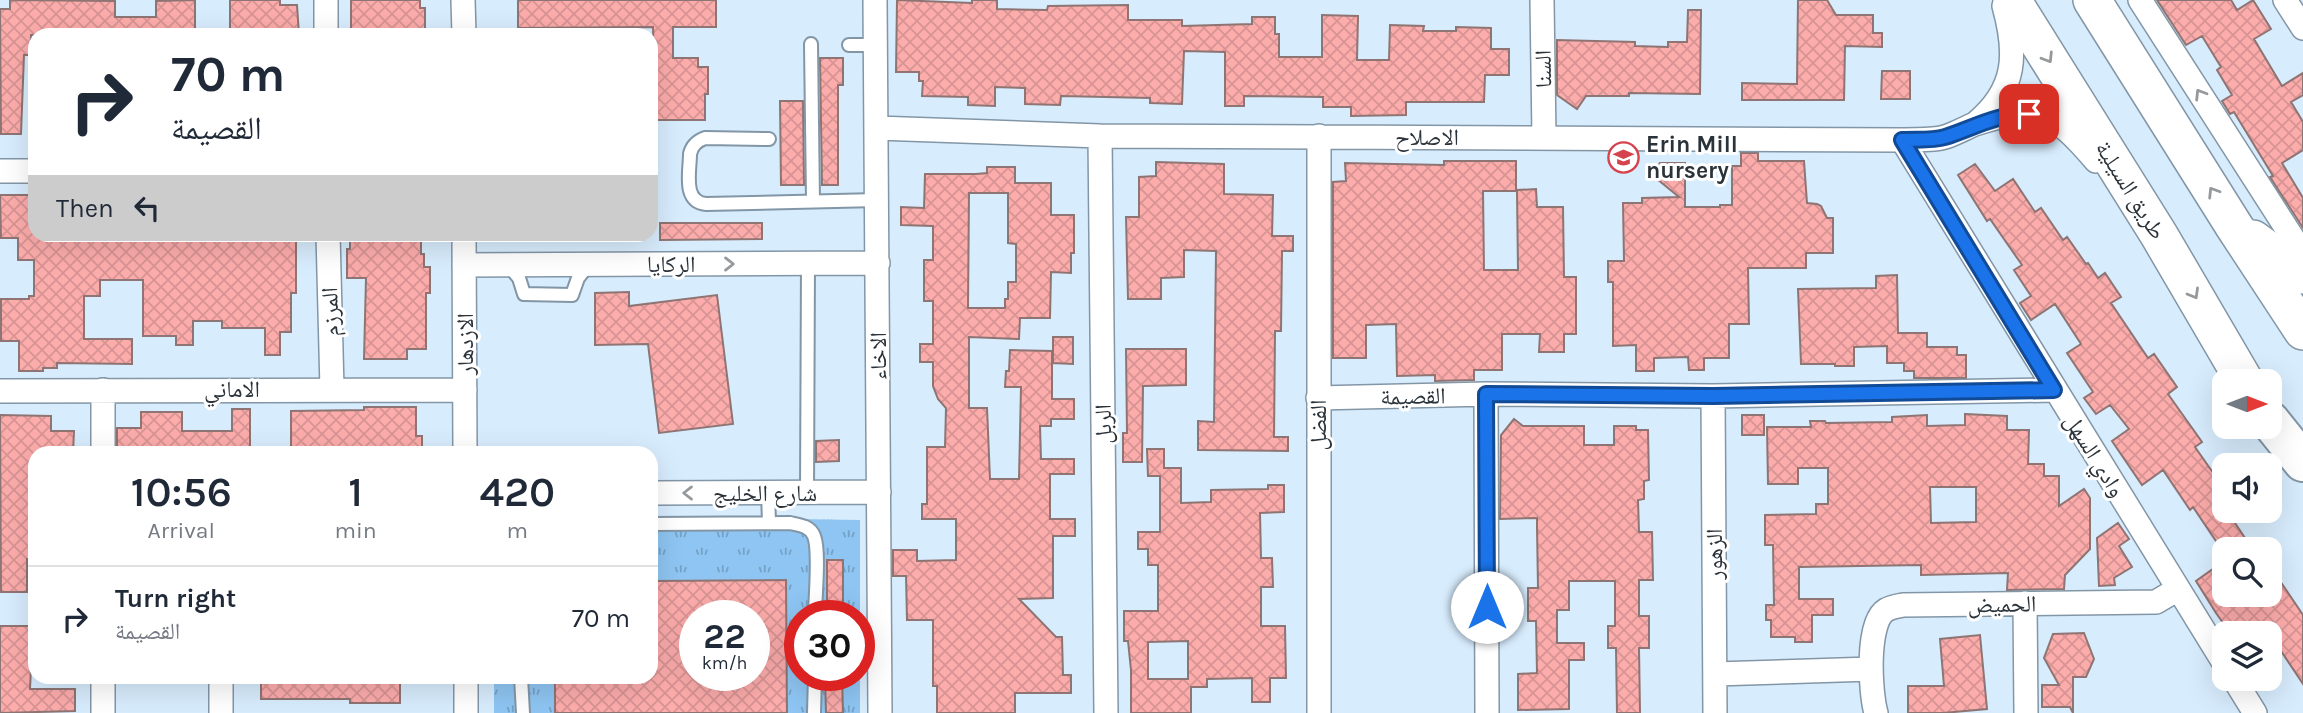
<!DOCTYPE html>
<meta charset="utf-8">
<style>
:root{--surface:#fff;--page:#f2f2f3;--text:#1f2937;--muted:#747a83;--line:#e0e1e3}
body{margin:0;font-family:Karla,"Noto Naskh Arabic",sans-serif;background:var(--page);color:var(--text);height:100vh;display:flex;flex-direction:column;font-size:26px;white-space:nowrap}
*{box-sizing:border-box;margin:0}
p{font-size:23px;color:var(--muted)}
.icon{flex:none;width:38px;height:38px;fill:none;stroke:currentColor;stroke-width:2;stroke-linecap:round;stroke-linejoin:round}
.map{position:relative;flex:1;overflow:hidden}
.drawer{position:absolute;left:28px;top:446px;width:630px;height:238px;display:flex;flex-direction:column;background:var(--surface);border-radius:21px;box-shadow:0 7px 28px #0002}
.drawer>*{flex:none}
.banner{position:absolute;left:28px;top:28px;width:630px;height:214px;border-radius:21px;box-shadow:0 7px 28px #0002;background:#fff;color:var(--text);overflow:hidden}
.needle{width:46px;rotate:90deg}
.tools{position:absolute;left:2212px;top:369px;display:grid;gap:14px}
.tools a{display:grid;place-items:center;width:70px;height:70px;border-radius:14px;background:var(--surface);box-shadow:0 7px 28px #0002;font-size:35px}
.speed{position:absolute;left:679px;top:600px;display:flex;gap:14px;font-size:35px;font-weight:700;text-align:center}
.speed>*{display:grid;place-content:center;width:91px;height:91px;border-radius:50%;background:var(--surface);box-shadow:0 7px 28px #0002;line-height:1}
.speed small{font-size:18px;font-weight:400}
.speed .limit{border:10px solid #d22;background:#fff;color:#111}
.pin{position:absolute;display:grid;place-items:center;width:60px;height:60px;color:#fff;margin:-30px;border-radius:14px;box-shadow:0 4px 10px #0006}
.me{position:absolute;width:77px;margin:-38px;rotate:0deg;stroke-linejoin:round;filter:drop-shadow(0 0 5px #0008)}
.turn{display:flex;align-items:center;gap:24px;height:147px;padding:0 28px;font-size:32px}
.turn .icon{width:91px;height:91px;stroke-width:2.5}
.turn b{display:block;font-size:49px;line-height:60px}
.then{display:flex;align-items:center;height:66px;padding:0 28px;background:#0003;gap:14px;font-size:26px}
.eta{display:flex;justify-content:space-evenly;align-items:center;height:119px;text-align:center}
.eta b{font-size:42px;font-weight:600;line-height:49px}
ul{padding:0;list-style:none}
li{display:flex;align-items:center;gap:21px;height:105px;padding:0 28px;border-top:2px solid var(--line)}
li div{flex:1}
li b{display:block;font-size:26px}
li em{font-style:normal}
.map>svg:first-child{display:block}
.grass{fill:url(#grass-tufts);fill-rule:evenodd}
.building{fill:url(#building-cross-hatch);stroke:#8e7473;stroke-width:2;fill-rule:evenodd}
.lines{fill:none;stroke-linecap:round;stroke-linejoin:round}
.service-casing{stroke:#8396a6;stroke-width:16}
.minor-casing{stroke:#8396a6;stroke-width:26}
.primary-casing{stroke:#8396a6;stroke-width:40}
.trunk-casing{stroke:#8396a6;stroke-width:42}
.service{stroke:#fff;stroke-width:12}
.minor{stroke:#fff;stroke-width:23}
.primary{stroke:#fff;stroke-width:37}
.trunk{stroke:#fff;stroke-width:38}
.oneway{stroke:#95999c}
.route-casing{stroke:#114b97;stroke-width:18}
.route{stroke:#1a73e8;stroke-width:12}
.labels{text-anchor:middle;stroke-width:6;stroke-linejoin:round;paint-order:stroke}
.street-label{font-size:23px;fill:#2b333a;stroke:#fff}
.poi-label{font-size:23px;font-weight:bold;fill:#2b333a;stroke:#fff;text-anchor:start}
</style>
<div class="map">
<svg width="2303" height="713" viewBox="0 0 2303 713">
<defs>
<pattern id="grass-tufts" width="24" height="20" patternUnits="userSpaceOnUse" patternTransform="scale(1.75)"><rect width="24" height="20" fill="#8ec5f2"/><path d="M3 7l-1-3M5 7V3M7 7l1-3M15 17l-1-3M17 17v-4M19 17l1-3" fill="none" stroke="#74a1c5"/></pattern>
<pattern id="building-cross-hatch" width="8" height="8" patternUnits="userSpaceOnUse" patternTransform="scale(1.75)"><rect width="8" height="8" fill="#fcacab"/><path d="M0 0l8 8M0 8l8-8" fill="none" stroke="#d89494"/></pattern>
</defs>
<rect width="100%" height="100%" fill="#d7ecfd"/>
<path class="grass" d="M651 517 860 520V713H494V677H651ZM695 616H754V676H695ZM800 616H859V676H800Z"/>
<path class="building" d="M10 0 115 1V17H156V1L195 0V35H31V55H24L21 134H1L0 9H10Z
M230 0H280V5H297L299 35H230Z
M351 0H420V8H425V35H351Z
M518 0H716V27H673V58H698V67H708V94H705V120H654V110H651V75H654L653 27 518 28Z
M897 0 972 3V0H997V9L1047 10 1048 6 1128 5V20H1182V26L1252 24V17H1275V34H1279V57H1322V15L1358 16 1357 60H1389L1390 25 1424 26 1423 31H1456V27L1491 28V49H1509V75H1485L1484 102H1406V115L1351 116V107H1323V97L1244 96V106H1225V52L1184 51 1182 104 1150 103V98L1061 96 1060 105 1025 104V88L995 87V106L968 105V97L922 96 923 81H919V72H896Z
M1798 0H1827L1836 15H1873V33H1882V47L1845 46 1844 100H1742V83L1797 84Z
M2157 0H2231L2237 10 2253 0 2271 29 2254 39 2282 86 2303 73V95L2291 102 2303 122V150L2282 163 2303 198V228L2270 177 2273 176 2234 112 2230 114 2222 101 2232 95 2217 70 2221 67 2202 36 2186 45Z
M1688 10H1701L1700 94 1629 93V96H1586L1577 109 1557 95V40L1635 42V46L1668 47V42H1687Z
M820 58H843V85H838V185H822Z
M1882 71H1910V99H1881Z
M780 101H803L804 185H781Z
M1741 153H1758V161H1804L1807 203 1817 204 1821 206 1827 218H1833V253H1806V268H1748L1749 324H1729V358H1704V370H1689L1688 357 1654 358V371H1636V345L1613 346V282H1608V261H1624L1623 203H1642V198L1679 197 1651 174 1660 163H1685V207H1720V205H1732V166H1741Z
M1444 161H1516V191H1483L1484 270H1518L1517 190 1536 189 1537 207H1563L1564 277H1576V334H1564V352H1539L1540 334H1502V370H1474V380L1435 381V375L1397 376 1396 324 1366 325V358H1333V182L1346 181 1345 163 1444 165Z
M1156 162 1224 164V194L1273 195 1272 236H1293V251H1282L1281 331H1275L1274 437H1288V451L1198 450V421L1214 422 1216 251 1184 250V277L1161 278V299H1128L1126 217H1139V177L1156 176Z
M1975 164 1995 191 2013 179 2035 212 2041 208 2063 240 2067 237 2086 264 2088 263 2098 278 2105 273 2121 297 2111 303 2148 358 2154 354 2177 387 2168 394 2202 442 2195 447 2223 487 2214 493 2224 507V511H2227L2253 550H2222L2193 507 2190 510 2163 470 2142 485 2112 441 2129 429 2110 405 2096 414 2084 398 2093 392 2067 353 2081 344 2055 304 2031 320 2020 303 2031 296 2014 270 2022 265 1990 219 1987 221 1958 175Z
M987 167H1015V183H1051V215H1074V253H1071V273L1051 272 1050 318H1020L1019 339 969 337V408H987L990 479H1019L1021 387H1005L1006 371H1009L1010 350 1052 351V399H1074V419H1051V426H1040L1041 459H1074V474H1050V519H1075V536H1053V598L1019 599 1056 637H1062L1063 675H1071V693H1015V713H937V686H933V620H907L906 576H893V550H917V561L956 560V519H922V504H927V447H945L946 408 938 399 933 386V362H920V344H933V301H924V260H933V226L901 225V207L924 208 925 174H976L987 173ZM969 193H1008V243L1016 244V282H1008V299H1005V308H968Z
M0 195H35V234L37 236 235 234V237H276V234H296V293H291V332H280V355H265V328H222V321H193V345H176V336H143V280H100V296H84V339H132V364L57 363V368H43V371H19V341H1V299H29V296H34V260H18V238H1Z
M660 223H762V239L660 240Z
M350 234H421V254H424V267H430V293H426V349H407V359H364L366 278H347V249H350Z
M1897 275 1898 333H1927V347H1957V355H1966V378H1914V371H1904V363H1887V346L1854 347V366H1835V364H1801L1798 289 1876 288V276Z
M629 292V306L717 295 733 424 659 433 648 344 595 345V293Z
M1053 337H1073V364L1053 363Z
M1126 349H1186V385L1143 386 1142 462H1123V433H1127Z
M364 407H416V436H422V453L291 451V411L364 410Z
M232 409H250V453H230V449H182V453H117V428H141V412H182V431H232Z
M1965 414 2007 416V430H2029L2028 464H2044V476H2059V506L2084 489 2090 498V549L2065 575 2064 589 2007 590 2008 573 1921 575V565L1799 567V599H1833V615H1812V642H1795V637H1771V620H1766V605H1774L1773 545H1765V515L1816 514V504H1828V468H1798V484H1768L1767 427H1811L1810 421H1825L1826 423 1892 422V417L1927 415V426L1965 425ZM1930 487H1976V522L1931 523Z
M0 415 51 416V431H74L73 453H35V520H32V559H27V592H1Z
M1742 415H1764V435H1742Z
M1514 419 1523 426H1584V445H1614V426H1636V430H1648L1649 480 1644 481V499L1638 500 1639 532H1652L1653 580H1639V616H1649V648H1639L1640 713H1617L1616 648H1608V626H1615V581H1569V610H1557V643H1584V660H1569V709L1518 710V674L1537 673 1536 621H1528V588H1538L1537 527V518L1500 519 1501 435Z
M839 440V461L816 462V441Z
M1147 449H1164V468H1181V503L1211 502V490L1268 489V485H1284V512L1260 513 1261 558H1272L1273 587H1261V626H1285L1286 678H1270V702H1252V678L1207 679V687H1191V713H1131V670L1128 641H1124V611H1158V565H1148V549H1138V532H1160V476H1148ZM1188 641V679H1148V642Z
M2118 523 2129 539 2119 546 2132 567 2114 578 2115 585 2099 586 2097 538Z
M827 560H843V613H827Z
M2224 561V595H2270V566L2303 615V684L2281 651 2270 659V634H2231L2216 613 2196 581Z
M786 580 787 713H555V677H651V581ZM695 616H754V676H695Z
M0 626H33L30 689H75V711L0 713Z
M2084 633 2094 659 2086 677H2073V713L2070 707H2042V685H2059L2044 658 2053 634Z
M1980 635 1987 709 1943 713H1908V686H1944L1940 639Z
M825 676H842L843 713H826Z
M261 677H400V703H350V699H261Z"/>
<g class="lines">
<defs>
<path id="service" d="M811 44 813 201
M849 45H876
M769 139 705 138C697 141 692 145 690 154 690 171 682 202 706 204L877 200
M508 265 519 278 524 294 572 295 578 278 589 264
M768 492 769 523
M807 492 808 263
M651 524 790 523C800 525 810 526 814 536 820 551 815 598 815 616
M859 637 879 636
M521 677 523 713
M814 713 815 676"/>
<path id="minor" d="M463 0 464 35
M875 0 880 713
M1542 0 1544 138
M2140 0 2303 254
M2285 0 2303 28
M326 35V0
M1976 123C2017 89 2017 53 2004 6
M877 128 1100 136 1902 140C1915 139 1932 141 1945 137 1955 134 1965 128 1975 124 2039 103 2054 112 2096 161
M1100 136 1106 713
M1902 140 2224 663
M0 171H35
M328 234 332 389
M464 234 465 453
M464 265 878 263
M103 390V453
M0 391 465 390
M1486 394 1487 713
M1713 396 1715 713
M1318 398 1486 394 1713 396 2054 390
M651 493 879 492
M2025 603 2026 713
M1715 674 1871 669
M103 677V713
M221 677V713
M466 677V713
M2234 679 2255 713
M1319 713V136
M1876 713C1870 692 1866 622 1886 610 1891 607 1898 606 1903 605L2156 602 2178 589"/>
<path id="primary" d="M2012 0 2159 235 2245 382
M2092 0 2234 226 2303 331
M2253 239 2303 275"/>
<path id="trunk" d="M2270 421 2303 462"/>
</defs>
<use href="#service" class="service-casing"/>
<use href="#minor" class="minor-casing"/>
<use href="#primary" class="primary-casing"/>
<use href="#trunk" class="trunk-casing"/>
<use href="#service" class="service"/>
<use href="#minor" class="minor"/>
<use href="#primary" class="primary"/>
<use href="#trunk" class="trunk"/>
</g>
<defs><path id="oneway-chevron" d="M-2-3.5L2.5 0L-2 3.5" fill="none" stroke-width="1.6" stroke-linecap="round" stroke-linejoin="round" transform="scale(1.75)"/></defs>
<g class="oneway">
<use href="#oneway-chevron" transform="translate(2048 58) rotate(58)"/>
<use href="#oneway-chevron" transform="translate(2200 94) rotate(-122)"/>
<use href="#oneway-chevron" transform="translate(2213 192) rotate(-122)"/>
<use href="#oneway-chevron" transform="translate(729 264)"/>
<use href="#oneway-chevron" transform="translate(2194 294) rotate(60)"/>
<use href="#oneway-chevron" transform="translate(688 493) rotate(180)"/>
</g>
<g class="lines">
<defs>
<path id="route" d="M1487 607 1486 394 1713 396 2054 390 1902 140C1915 139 1932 141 1945 137 1973 128 1999 113 2029 114"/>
</defs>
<use href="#route" class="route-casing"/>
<use href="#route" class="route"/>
</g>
<defs>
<symbol id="school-ring" viewBox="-11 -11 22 22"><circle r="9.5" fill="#fff" stroke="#d4434e" stroke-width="1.5"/><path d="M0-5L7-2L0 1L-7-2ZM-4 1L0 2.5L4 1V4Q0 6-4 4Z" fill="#d4434e"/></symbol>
</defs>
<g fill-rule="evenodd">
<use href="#school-ring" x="1606" y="140" width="35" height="35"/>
</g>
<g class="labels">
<g class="street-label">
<text transform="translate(1543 69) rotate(-91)" y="8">السنا</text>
<text x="1427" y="145">الاصلاح</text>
<text transform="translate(2131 190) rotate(58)" y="8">طريق السيلية</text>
<text x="671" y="272">الركايا</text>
<text transform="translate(330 312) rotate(-92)" y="8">المرزم</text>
<text transform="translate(465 344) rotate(-90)" y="8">الازدهار</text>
<text transform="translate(878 356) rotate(-90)" y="8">الاخاء</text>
<text x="232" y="397">الاماني</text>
<text transform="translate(1413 396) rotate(-1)" y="8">القصيمة</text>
<text transform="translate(1103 424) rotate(-91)" y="8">الربل</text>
<text transform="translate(1318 425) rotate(-90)" y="8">الفضل</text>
<text transform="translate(2095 455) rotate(58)" y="8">وادي السهل</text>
<text x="765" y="501">شارع الخليج</text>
<text transform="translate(1714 554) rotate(-90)" y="8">الزهور</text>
<text transform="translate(2002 604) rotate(-1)" y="8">الحميض</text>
</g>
<g class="poi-label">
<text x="1646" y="152">Erin Mill<tspan x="1646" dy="26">nursery</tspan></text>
</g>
</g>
</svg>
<div class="tools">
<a><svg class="needle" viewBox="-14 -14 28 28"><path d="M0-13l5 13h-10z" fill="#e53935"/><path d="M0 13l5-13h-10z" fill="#747a83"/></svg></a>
<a><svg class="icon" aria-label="sound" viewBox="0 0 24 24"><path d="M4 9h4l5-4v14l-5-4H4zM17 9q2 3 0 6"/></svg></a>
<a><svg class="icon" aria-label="search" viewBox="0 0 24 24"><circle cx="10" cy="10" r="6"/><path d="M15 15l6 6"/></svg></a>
<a><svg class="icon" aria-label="layers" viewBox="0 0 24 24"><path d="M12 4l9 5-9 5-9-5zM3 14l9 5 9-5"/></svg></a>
</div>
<div class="speed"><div>22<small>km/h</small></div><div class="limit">30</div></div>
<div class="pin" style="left:2029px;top:114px;background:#d93025"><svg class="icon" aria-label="arrive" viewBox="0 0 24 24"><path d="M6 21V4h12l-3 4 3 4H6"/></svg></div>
<svg class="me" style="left:1487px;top:607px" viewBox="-20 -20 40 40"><circle r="19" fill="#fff"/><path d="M0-13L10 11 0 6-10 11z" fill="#1a73e8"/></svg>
<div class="banner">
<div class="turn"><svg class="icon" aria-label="right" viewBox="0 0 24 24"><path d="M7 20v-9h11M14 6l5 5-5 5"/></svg><div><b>70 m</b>القصيمة</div></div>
<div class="then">Then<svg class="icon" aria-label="left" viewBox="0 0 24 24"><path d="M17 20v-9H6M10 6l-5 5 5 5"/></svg></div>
</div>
<section class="drawer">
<div class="eta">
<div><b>10:56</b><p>Arrival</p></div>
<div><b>1</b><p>min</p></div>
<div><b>420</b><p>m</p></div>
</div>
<ul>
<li><svg class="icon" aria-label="right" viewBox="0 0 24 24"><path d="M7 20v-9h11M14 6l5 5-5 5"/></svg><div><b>Turn right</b><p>القصيمة</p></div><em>70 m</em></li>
</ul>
</section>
</div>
